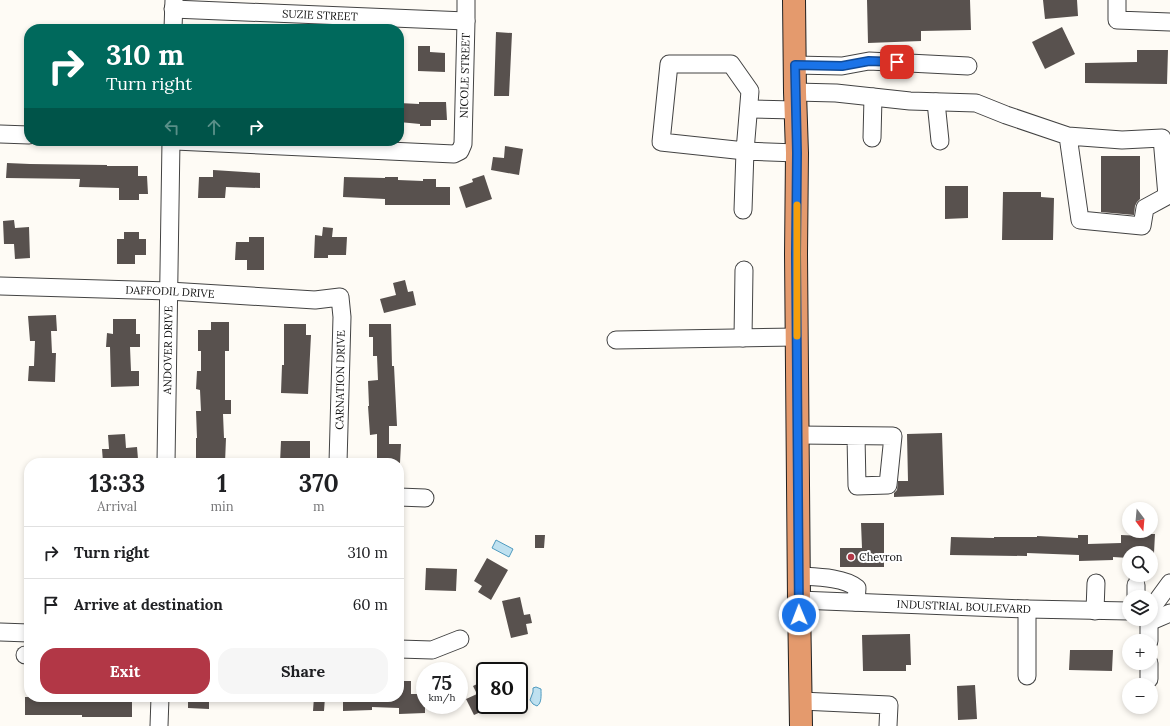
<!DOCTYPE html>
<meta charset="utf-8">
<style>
:root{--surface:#fff;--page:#f6f6f6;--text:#202124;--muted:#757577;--line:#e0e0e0;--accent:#b23746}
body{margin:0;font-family:Lora,serif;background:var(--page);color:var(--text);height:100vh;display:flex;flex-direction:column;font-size:15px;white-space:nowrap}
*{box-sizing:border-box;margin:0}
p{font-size:13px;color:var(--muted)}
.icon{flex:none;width:22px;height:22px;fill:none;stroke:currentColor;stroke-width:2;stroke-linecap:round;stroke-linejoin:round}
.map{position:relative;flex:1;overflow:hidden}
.panel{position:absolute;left:24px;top:458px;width:380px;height:244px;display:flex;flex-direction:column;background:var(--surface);border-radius:16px;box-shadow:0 2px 6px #0003}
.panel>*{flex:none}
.guide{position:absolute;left:24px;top:24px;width:380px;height:122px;border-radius:16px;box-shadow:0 2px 6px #0003;background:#00695c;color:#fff;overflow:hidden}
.needle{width:26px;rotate:164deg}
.controls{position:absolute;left:1122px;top:502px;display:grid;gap:8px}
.controls a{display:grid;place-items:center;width:36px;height:36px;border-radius:50%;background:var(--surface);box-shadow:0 2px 6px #0003;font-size:20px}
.speed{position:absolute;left:416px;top:662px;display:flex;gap:8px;font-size:20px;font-weight:700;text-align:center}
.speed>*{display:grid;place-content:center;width:52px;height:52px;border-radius:50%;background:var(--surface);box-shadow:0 2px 6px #0003;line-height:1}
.speed small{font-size:10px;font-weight:400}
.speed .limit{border:2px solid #111;border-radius:6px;background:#fff;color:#111}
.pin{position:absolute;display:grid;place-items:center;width:34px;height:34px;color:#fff;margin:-17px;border-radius:8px;box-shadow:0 2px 6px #0006}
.me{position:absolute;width:44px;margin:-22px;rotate:359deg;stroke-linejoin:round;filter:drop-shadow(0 0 3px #0008)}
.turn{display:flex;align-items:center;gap:14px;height:84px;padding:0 16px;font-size:18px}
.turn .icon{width:52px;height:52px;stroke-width:2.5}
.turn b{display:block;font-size:28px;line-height:34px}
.lanes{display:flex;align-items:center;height:38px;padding:0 16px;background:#0003;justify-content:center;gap:20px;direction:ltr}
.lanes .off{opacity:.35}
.eta{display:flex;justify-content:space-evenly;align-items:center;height:68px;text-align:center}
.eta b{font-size:24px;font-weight:700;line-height:28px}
.cta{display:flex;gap:8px;margin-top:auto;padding:8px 16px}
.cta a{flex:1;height:46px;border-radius:16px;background:var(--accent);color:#fff;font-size:16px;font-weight:700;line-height:46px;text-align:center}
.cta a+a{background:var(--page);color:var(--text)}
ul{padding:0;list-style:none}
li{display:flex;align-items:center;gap:12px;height:52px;padding:0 16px;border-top:1px solid var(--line)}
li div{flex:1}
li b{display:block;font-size:15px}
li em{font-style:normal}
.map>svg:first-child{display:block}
.water{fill:#bfe1f0;stroke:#4e9abf}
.building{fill:#58514e}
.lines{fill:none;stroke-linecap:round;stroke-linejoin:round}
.minor-casing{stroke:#434343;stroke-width:19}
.highway-casing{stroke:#212121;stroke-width:24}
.minor{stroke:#fff;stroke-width:17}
.highway{stroke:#e49a6d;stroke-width:22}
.route-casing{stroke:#114b97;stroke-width:10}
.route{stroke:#1a73e8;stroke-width:7}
.slow{stroke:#f59e0b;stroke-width:7}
.poi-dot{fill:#b23746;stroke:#fff;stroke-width:1.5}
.labels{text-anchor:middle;stroke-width:4;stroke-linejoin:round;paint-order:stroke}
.street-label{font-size:11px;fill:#101010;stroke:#fff}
.poi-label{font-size:11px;fill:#101010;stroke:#fff;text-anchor:start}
</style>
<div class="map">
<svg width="1170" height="726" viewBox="0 0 1170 726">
<rect width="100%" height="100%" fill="#fefbf5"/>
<path class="water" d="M496 540 513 549 509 557 492 548Z
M536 687 541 689C541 695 542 703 537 706L533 704 530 700 533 692V688Z"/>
<path class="building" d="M867 0H970L971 30 921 31V41L868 43Z
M1043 0H1077L1078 16 1045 19Z
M1062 27 1075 54 1045 69 1032 42Z
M496 32 512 33 509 96H494Z
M418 46H430V52L445 53V72L418 71Z
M1137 50H1168L1167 84 1085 83V63L1137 62Z
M419 102H446L447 120H431V126H420V124L399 122V103L419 104Z
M505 146 523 149 519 175 491 170 493 157 504 158Z
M1101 156H1140V199L1137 202 1135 206 1134 215 1101 212Z
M7 163 30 164 107 165V166H138V176H147L148 194H139V200H119V188L79 187 80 179 6 178Z
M213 170 260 173V188L226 187 225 198H198L199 177H213Z
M484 175 492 199 466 208 459 187 473 182 472 179Z
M344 177 385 178V177H398V180L423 181V179H436V187H450V205H385V199L343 197Z
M945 186H968V218L945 219Z
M1003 192H1041V197L1054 198 1053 240H1002Z
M14 220 15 228 29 227 30 258 15 259 14 244H4L3 221Z
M323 227 333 228 332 237H347L346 255H328V258H314L315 235 322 236Z
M124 232H139V239H146V255H135V264H117V239H124Z
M249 237H264V270H247V260H235L236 242H249Z
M405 280 408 292 413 291 416 305 384 313 380 299 396 295 393 283Z
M56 315 57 331H51L52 353H56L55 382 28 381 29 366H34L35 341H30L28 316Z
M113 319H136V334H140V347H130L131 371H139V386L111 387 110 347H106L107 333 113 334Z
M211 322H229V351H225V400H231V414H223L224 438H226L225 463H196V438H197L196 411H201L200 390 196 389 197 371H201V351H198V330H211Z
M284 324H306V335H311L308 394 281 393 282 365H284Z
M369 324H391L392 366H394L397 426H389V444H401L400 463H377V434L370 435 368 406H369L368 381 378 380 377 356H373V337H369Z
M942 433 944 495 894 497V493L897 490 898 481H908L907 434Z
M125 434 126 448 137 447 138 459 103 462 102 449H109L108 435Z
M281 441H310V463H280Z
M861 523H884V567H840V548H862Z
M1144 534H1155L1154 553H1129V558L1113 557V560L1079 561V555L1027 553V556L950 555 951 537 994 538V537H1037V536L1078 538V535H1088V544L1121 543V535L1144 536Z
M535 535H545L544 548H535Z
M487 558 508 570 491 600 478 592 482 586 474 581Z
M426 568 457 569 456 591 425 590Z
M520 597 524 615 530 614 532 623 526 624 528 634 511 638 502 601Z
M910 634 911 665H906V671H863L862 635Z
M1070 650H1113L1112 671 1069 670Z
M485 680V711V710L474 715 466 699 477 694 473 686Z
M399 681H411V694H425V713L399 714V708L372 707V710L343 711V697H399Z
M975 685 977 719 958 720 957 686Z
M25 697H132V717H82V715H25Z
M188 697H209V709L188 708Z
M314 697H325L324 711H313Z"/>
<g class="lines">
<defs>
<g id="minor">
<path d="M1117 0V20L1170 22"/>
<path id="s1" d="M173 9 466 21"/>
<path d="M173 29 174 0"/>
<path d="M669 64H731L750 91 745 151 661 142Z"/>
<path d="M795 65 842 66 869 61 968 66"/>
<path d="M795 92 836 93 910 101 976 103 1006 115 1068 136 1122 140 1162 138 1167 196 1145 208 1142 226 1080 220 1068 136"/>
<path d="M936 102 940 141"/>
<path d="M749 109 795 110"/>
<path d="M0 134 29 135"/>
<path d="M872 138 873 97"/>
<path id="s2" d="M175 141 454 154 460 151 463 144 466 21V0"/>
<path d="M743 210 745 151 797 153"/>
<path id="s3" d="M0 286 169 291 315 300 340 297 342 317 338 463"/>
<path d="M743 338 744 270"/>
<path d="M616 340 797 337"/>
<path d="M798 435 893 436 888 485 857 486 856 436"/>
<path id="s4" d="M166 463 171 141"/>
<path d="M399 497 425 498"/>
<path d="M799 576C815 577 844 577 857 588L856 602"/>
<path d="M1136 597V585"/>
<path id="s5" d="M799 600 1027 609 1129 611"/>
<path d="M1027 609V676"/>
<path d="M1151 609 1170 583"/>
<path d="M1095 611 1096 583"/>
<path d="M1149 619V641"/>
<path d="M1149 622 1170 613"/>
<path d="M0 632 29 633"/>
<path d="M399 649 432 650 460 639"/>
<path d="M25 655H29"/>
<path d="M1149 663V679"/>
<path d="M801 701 889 705 888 726"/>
<path d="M159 726 160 697"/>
</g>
<path id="highway" d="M794 0 795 92 797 153 796 254 799 600 801 726"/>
</defs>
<use href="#minor" class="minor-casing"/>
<use href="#highway" class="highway-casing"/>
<use href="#minor" class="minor"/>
<use href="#highway" class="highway"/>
</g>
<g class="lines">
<defs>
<path id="route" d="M799 615 796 254 797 153 795 65 842 66 869 61 897 62"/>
</defs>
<use href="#route" class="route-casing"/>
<use href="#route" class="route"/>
<path class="slow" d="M797 205V336"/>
</g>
<circle class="poi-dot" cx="851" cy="557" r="4"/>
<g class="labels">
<g class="street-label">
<text dy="4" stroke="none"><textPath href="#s1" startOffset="147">SUZIE STREET</textPath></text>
<text dy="4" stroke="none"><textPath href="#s2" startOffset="362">NICOLE STREET</textPath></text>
<text dy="4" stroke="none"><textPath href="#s3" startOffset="170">DAFFODIL DRIVE</textPath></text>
<text dy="4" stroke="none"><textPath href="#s4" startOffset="113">ANDOVER DRIVE</textPath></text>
<text transform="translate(340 380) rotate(-89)" y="4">CARNATION DRIVE</text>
<text dy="4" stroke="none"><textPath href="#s5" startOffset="165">INDUSTRIAL BOULEVARD</textPath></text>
</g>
<g class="poi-label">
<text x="859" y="561">Chevron</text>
</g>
</g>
</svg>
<div class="controls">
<a><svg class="needle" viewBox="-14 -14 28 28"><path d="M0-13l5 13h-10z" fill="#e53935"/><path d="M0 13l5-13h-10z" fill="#757577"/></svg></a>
<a><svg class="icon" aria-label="search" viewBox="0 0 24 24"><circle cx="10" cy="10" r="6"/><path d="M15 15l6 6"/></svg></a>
<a><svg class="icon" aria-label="layers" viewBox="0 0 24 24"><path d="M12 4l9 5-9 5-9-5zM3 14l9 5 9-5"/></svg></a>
<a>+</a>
<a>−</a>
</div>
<div class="speed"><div>75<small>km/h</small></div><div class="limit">80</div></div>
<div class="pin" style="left:897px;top:62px;background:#d93025"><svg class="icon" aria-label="arrive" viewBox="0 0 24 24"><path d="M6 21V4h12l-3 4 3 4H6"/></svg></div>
<svg class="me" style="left:799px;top:615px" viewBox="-20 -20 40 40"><circle r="17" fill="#1a73e8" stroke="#fff" stroke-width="3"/><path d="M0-11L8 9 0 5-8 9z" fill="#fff"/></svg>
<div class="guide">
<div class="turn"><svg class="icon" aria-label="right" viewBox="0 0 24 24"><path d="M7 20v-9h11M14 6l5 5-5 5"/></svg><div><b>310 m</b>Turn right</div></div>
<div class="lanes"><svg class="icon off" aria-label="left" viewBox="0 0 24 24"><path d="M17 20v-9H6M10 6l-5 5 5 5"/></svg><svg class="icon off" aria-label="ahead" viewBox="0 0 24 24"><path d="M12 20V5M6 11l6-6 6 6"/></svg><svg class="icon" aria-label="right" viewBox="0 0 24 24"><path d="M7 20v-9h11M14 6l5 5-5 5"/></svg></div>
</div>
<section class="panel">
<div class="eta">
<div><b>13:33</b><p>Arrival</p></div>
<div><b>1</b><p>min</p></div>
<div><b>370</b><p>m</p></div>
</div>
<ul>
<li><svg class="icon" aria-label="right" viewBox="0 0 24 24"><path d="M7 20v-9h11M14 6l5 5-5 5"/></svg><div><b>Turn right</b></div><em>310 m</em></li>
<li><svg class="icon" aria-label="arrive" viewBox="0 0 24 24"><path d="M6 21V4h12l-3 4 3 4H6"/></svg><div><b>Arrive at destination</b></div><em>60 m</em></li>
</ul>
<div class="cta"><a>Exit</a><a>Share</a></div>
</section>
</div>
